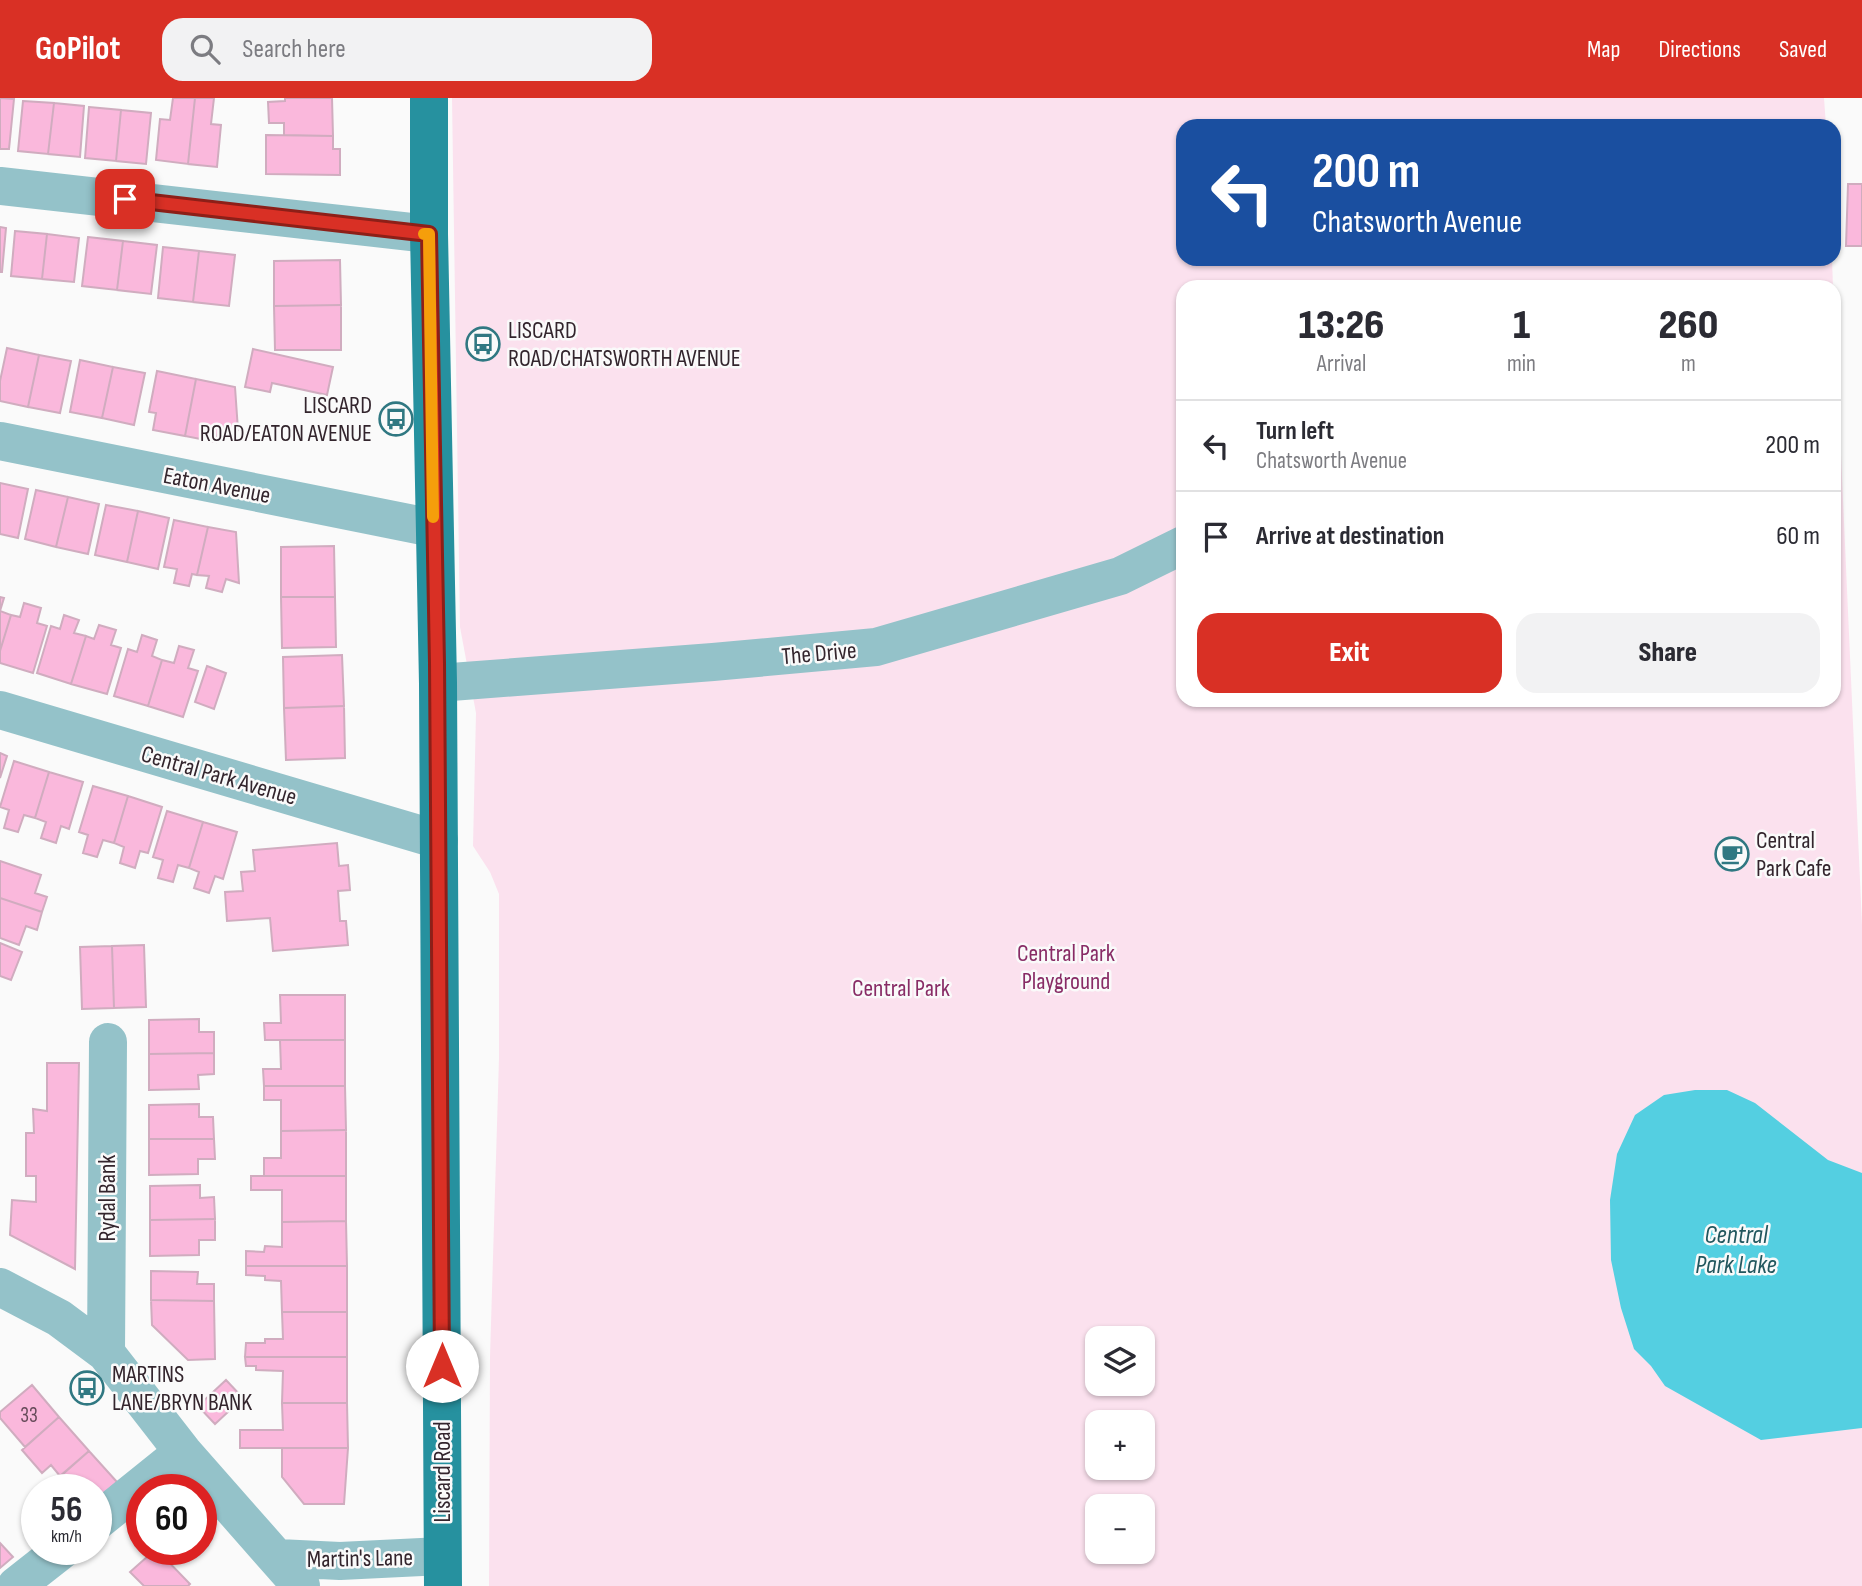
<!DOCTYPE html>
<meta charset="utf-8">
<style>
:root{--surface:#fff;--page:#f2f2f3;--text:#2b2b33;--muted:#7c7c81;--line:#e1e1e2;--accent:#d93025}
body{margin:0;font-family:"Sofia Sans Condensed",sans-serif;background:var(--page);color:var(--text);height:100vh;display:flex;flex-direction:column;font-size:26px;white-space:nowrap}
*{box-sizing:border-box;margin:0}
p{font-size:23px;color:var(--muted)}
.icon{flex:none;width:38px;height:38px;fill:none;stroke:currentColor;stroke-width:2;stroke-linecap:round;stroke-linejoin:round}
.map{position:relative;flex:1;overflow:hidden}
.sheet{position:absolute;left:1176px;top:182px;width:665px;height:427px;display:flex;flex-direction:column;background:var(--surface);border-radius:21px;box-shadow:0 2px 5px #0004}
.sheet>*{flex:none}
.banner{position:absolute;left:1176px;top:21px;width:665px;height:147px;border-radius:21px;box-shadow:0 2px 5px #0004;background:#1a4fa0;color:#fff;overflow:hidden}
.buttons{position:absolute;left:1085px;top:1228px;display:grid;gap:14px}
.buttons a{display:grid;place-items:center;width:70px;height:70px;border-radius:14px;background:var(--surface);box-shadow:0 2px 5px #0004;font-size:35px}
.speed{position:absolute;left:21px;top:1376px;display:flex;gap:14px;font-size:35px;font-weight:700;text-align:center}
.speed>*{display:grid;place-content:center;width:91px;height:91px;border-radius:50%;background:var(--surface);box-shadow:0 2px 5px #0004;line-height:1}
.speed small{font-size:18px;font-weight:400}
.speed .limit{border:10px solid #d22;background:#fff;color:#111}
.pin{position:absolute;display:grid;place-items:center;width:60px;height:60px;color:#fff;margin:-30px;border-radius:14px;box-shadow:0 4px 10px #0006}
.me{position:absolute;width:77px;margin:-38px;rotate:0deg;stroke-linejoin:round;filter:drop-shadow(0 0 5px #0008)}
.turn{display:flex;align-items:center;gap:24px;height:147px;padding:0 21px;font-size:32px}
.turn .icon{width:91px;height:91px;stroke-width:2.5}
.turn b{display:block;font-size:49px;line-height:60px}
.eta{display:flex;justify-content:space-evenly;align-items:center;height:119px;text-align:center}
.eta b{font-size:42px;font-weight:800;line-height:49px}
.button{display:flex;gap:14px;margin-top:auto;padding:14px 21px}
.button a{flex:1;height:80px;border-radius:21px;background:var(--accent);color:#fff;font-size:28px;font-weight:800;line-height:80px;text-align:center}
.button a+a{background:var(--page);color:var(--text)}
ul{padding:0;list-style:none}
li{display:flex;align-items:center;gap:21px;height:91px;padding:0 21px;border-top:2px solid var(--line)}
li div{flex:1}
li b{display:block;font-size:26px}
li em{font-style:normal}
header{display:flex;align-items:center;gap:42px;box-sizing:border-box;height:98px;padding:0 35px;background:var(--accent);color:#fff}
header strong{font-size:33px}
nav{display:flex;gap:38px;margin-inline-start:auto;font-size:24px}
.search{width:490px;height:63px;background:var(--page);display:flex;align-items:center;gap:18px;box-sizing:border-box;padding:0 24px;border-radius:21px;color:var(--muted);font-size:26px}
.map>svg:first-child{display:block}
.green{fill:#fbe1ee;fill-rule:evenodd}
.water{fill:#54cfe1}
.building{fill:#fab8dc;stroke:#d0acbf;stroke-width:2}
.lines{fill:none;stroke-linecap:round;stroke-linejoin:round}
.minor{stroke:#94c2c9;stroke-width:38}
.major{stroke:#26919f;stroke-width:38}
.route-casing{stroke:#8d1f18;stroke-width:18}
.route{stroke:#d93025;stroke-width:12}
.slow{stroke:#f59e0b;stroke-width:12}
.labels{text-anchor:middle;stroke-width:5;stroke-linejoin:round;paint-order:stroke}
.number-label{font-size:21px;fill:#654a59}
.poi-label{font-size:24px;fill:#33252d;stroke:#fafafa;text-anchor:start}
.street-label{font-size:24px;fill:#33252d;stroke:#fafafa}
.park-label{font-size:24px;fill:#882c66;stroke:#fafafa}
.water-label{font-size:26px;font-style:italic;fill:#22575e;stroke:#fafafa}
</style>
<header>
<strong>GoPilot</strong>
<div class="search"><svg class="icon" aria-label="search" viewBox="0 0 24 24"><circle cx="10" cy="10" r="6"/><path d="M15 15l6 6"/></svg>Search here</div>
<nav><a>Map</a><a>Directions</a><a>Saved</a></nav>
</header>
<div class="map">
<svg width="1862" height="1488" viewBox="0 0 1862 1488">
<rect width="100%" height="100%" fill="#fafafa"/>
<path class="green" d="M452 0H1824L1826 28H1183V161H1832L1833 189H1183V602H1834V200L1862 827V1488H489L490 1259 499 960V796L490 774 473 748 476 615 460 529ZM1097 1241H1143V1286H1097ZM1097 1325H1143V1370H1097ZM1097 1409H1143V1454H1097Z"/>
<path class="water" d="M1695 992H1727L1755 1005 1828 1062 1862 1075V1330L1761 1342 1665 1288 1651 1268 1634 1251 1621 1210 1611 1162 1610 1102 1617 1056 1635 1017 1664 997Z"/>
<path class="building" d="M0 0 14 1 9 51H0Z
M173 0H195L188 66 156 62 160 21 170 22Z
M195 0H214L211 26 221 27 217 69 188 66Z
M285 0H332L333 38 284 37V25H269L268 4 285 3Z
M23 3 54 5 48 56 18 53Z
M54 5 84 8 80 59 48 56Z
M89 9 121 12 116 63 85 60Z
M121 12 151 15 146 66 116 63Z
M266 37 333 38V51H340V77L266 76Z
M1848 86H1862V148H1846Z
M0 129 6 130 2 174H0Z
M15 133 47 136 42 181 11 178Z
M47 136 79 140 74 184 42 181Z
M88 139 123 143 117 192 82 188Z
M123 143 157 147 151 196 117 192Z
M163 149 199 153 193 204 158 200Z
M199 153 235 157 229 208 193 204Z
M340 162 341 207 274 208V163Z
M341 207V252H275L274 208Z
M7 250 39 257 28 309 0 303V283Z
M253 251 333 269 327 297 272 285 270 294 245 289Z
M39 257 71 263 60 315 28 309Z
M80 262 113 269 102 320 70 314Z
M113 269 145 275 134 327 102 320Z
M157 273 196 281 185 338 153 332 156 315 149 314Z
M196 281 235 289 238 332 219 329 216 344 185 338Z
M0 385 28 391 18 440 0 436Z
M36 392 68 399 56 449 25 441Z
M68 399 99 406 88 456 56 449Z
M106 407 138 413 127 464 95 457Z
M138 413 169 420 158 471 127 464Z
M174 422 208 429 197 477 192 476 189 488 174 485 177 471 164 469Z
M208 429 236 434 239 485 226 481 222 494 206 490 209 478 197 477Z
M334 448 335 499H281V449Z
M0 499 4 500 0 513 11 517 0 553Z
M281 499H335L336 549 282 550Z
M24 505 41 510 37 525 47 528 33 575 0 565V553L11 517 20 519Z
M64 517 79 522 74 535 86 538 71 586 37 575 51 528 60 531Z
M99 527 116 532 111 547 121 550 107 596 71 586 86 538 94 541Z
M142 537 157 542 152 558 162 562 148 608 114 598 128 551 137 554Z
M179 548 194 552 188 570 198 573 183 619 148 608 162 562 174 565Z
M342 557 344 608 284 610 283 559Z
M207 568 226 575 214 611 195 604Z
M344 608 345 660 286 662 284 610Z
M0 655 7 658 0 680Z
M14 663 49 674 35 720 24 717 18 734 4 730 9 712 0 709Z
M49 674 83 684 69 731 61 728 56 745 41 740 46 724 35 720Z
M93 688 128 698 114 745 103 742 97 759 83 755 88 737 79 734Z
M128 698 162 709 148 755 140 753 135 770 120 765 124 749 114 745Z
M167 713 203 724 189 770 178 767 173 784 158 780 163 762 153 759Z
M203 724 237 734 223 781 215 778 209 795 194 790 199 774 189 770Z
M337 745 339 768 348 767 350 792 338 793 340 823H346L348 847 273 853 270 820 227 823 225 794 243 793 241 774 255 773 253 752Z
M0 763 41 777 35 795 47 799 42 814 0 800Z
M0 800 42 814 37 832 26 828 19 847 0 840Z
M0 845 22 854 11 882 0 878Z
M144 847 146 909 114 910 112 848Z
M112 848 114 910 82 911 80 849Z
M280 897H345V942H265L264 925H281Z
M199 921V934H214V955L149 956V922Z
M280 942H345V988H264L263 971H281Z
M214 955V976L198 977 199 991 149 992V956Z
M47 965H79L75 1171 10 1137 12 1102 36 1104V1078H26V1035H34L33 1011 47 1013Z
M264 988H345L346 1032 281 1033V1002H264Z
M199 1006V1019H213L214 1041H149V1007Z
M346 1032V1078H264V1060H281V1033Z
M149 1041H214L215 1061H198V1076L149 1077Z
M251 1078H346V1123L282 1124V1092H251Z
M200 1087V1100L214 1099 215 1121 150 1122V1088Z
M215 1121V1142H199V1157L150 1158V1122Z
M346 1123 347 1168H246V1153L264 1154 265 1148 282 1149V1124Z
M246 1168H347V1214H282L281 1183 265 1182V1178L246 1177Z
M151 1173 198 1174 197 1186H214V1203L151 1202Z
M151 1202 214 1203 215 1261 188 1262 152 1227Z
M282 1214H347V1259H245L246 1245H265V1241H283Z
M245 1259H347V1305H282L283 1273 256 1272V1268H246Z
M226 1282 243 1300 215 1326 198 1308Z
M32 1287 59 1319 25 1349 0 1320V1314Z
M282 1305H347L348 1350H240V1332H283Z
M59 1319 89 1353 60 1378 51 1367 42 1375 22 1352Z
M282 1350H348L344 1406H304L282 1379Z
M89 1353 117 1384 96 1403V1391H46Z
M0 1445 13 1459 0 1470Z
M156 1451 190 1486 188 1488H144L130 1474Z"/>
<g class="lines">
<path class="minor" d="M0 88 429 136
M0 343 433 430
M438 585 713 564 876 549 1120 478 1183 447
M0 612 439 742
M0 1189 59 1220 106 1255 183 1354 301 1488
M106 1255 108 944
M96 1424 183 1354
M278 1460 340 1463 442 1458
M16 1488 63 1451"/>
<path class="major" d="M429 0V136L438 585 443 1488"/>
</g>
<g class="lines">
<defs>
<path id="route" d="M125 101 429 136 437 565 442 1268"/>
</defs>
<use href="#route" class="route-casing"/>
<use href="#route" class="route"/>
<path class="slow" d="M424 136H429L433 419"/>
</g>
<defs>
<symbol id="bus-ring" viewBox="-11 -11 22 22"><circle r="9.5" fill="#fafafa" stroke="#307882" stroke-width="1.5"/><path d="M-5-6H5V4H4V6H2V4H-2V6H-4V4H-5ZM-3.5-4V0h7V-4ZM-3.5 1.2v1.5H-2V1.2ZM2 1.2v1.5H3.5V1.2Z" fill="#307882"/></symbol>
<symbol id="cafe-ring" viewBox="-11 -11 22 22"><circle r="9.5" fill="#fafafa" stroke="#307882" stroke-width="1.5"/><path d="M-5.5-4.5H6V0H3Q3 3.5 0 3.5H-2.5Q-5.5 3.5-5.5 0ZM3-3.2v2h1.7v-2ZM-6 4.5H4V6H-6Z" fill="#307882"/></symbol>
</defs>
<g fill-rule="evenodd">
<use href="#bus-ring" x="464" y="227" width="38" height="38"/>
<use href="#bus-ring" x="377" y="302" width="38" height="38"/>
<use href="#cafe-ring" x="1713" y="737" width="38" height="38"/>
<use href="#bus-ring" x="68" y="1271" width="38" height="38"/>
</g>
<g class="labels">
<g class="number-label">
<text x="29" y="1324">33</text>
</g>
<g class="poi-label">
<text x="508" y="240">LISCARD<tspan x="508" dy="28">ROAD/CHATSWORTH AVENUE</tspan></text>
<text x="372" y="315" text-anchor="end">LISCARD<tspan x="372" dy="28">ROAD/EATON AVENUE</tspan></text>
<text x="1756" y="750">Central<tspan x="1756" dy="28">Park Cafe</tspan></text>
<text x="112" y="1284">MARTINS<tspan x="112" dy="28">LANE/BRYN BANK</tspan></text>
</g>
<g class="street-label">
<text transform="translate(217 387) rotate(11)" y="8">Eaton Avenue</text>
<text transform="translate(819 555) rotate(-5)" y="8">The Drive</text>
<text transform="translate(219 677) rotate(16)" y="8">Central Park Avenue</text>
<text transform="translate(107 1100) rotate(-90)" y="8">Rydal Bank</text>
<text transform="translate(442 1374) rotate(-90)" y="8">Liscard Road</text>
<text transform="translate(360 1460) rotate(-1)" y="8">Martin's Lane</text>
</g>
<g class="park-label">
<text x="1066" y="863">Central Park<tspan x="1066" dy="28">Playground</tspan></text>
<text x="901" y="898">Central Park</text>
</g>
<g class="water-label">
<text x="1736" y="1145">Central<tspan x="1736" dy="30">Park Lake</tspan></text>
</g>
</g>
</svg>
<div class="buttons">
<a><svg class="icon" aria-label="layers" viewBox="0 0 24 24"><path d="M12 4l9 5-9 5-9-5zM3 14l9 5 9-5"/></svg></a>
<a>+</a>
<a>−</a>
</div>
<div class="speed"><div>56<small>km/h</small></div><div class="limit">60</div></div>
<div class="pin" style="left:125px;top:101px;background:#d93025"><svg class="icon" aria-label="arrive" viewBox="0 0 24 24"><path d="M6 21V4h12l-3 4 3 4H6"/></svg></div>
<svg class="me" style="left:442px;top:1268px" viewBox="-20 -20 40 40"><circle r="19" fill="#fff"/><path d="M0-13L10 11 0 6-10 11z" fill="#d93025"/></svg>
<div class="banner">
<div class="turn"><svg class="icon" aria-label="left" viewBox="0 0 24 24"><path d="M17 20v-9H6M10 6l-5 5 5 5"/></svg><div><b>200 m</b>Chatsworth Avenue</div></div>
</div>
<section class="sheet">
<div class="eta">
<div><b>13:26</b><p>Arrival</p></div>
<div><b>1</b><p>min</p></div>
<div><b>260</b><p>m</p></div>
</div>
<ul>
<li><svg class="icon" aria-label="left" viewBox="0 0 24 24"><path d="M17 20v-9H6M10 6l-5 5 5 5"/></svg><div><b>Turn left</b><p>Chatsworth Avenue</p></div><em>200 m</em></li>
<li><svg class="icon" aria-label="arrive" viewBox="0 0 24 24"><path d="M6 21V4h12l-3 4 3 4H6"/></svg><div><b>Arrive at destination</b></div><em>60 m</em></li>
</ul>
<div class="button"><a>Exit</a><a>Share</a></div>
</section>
</div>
